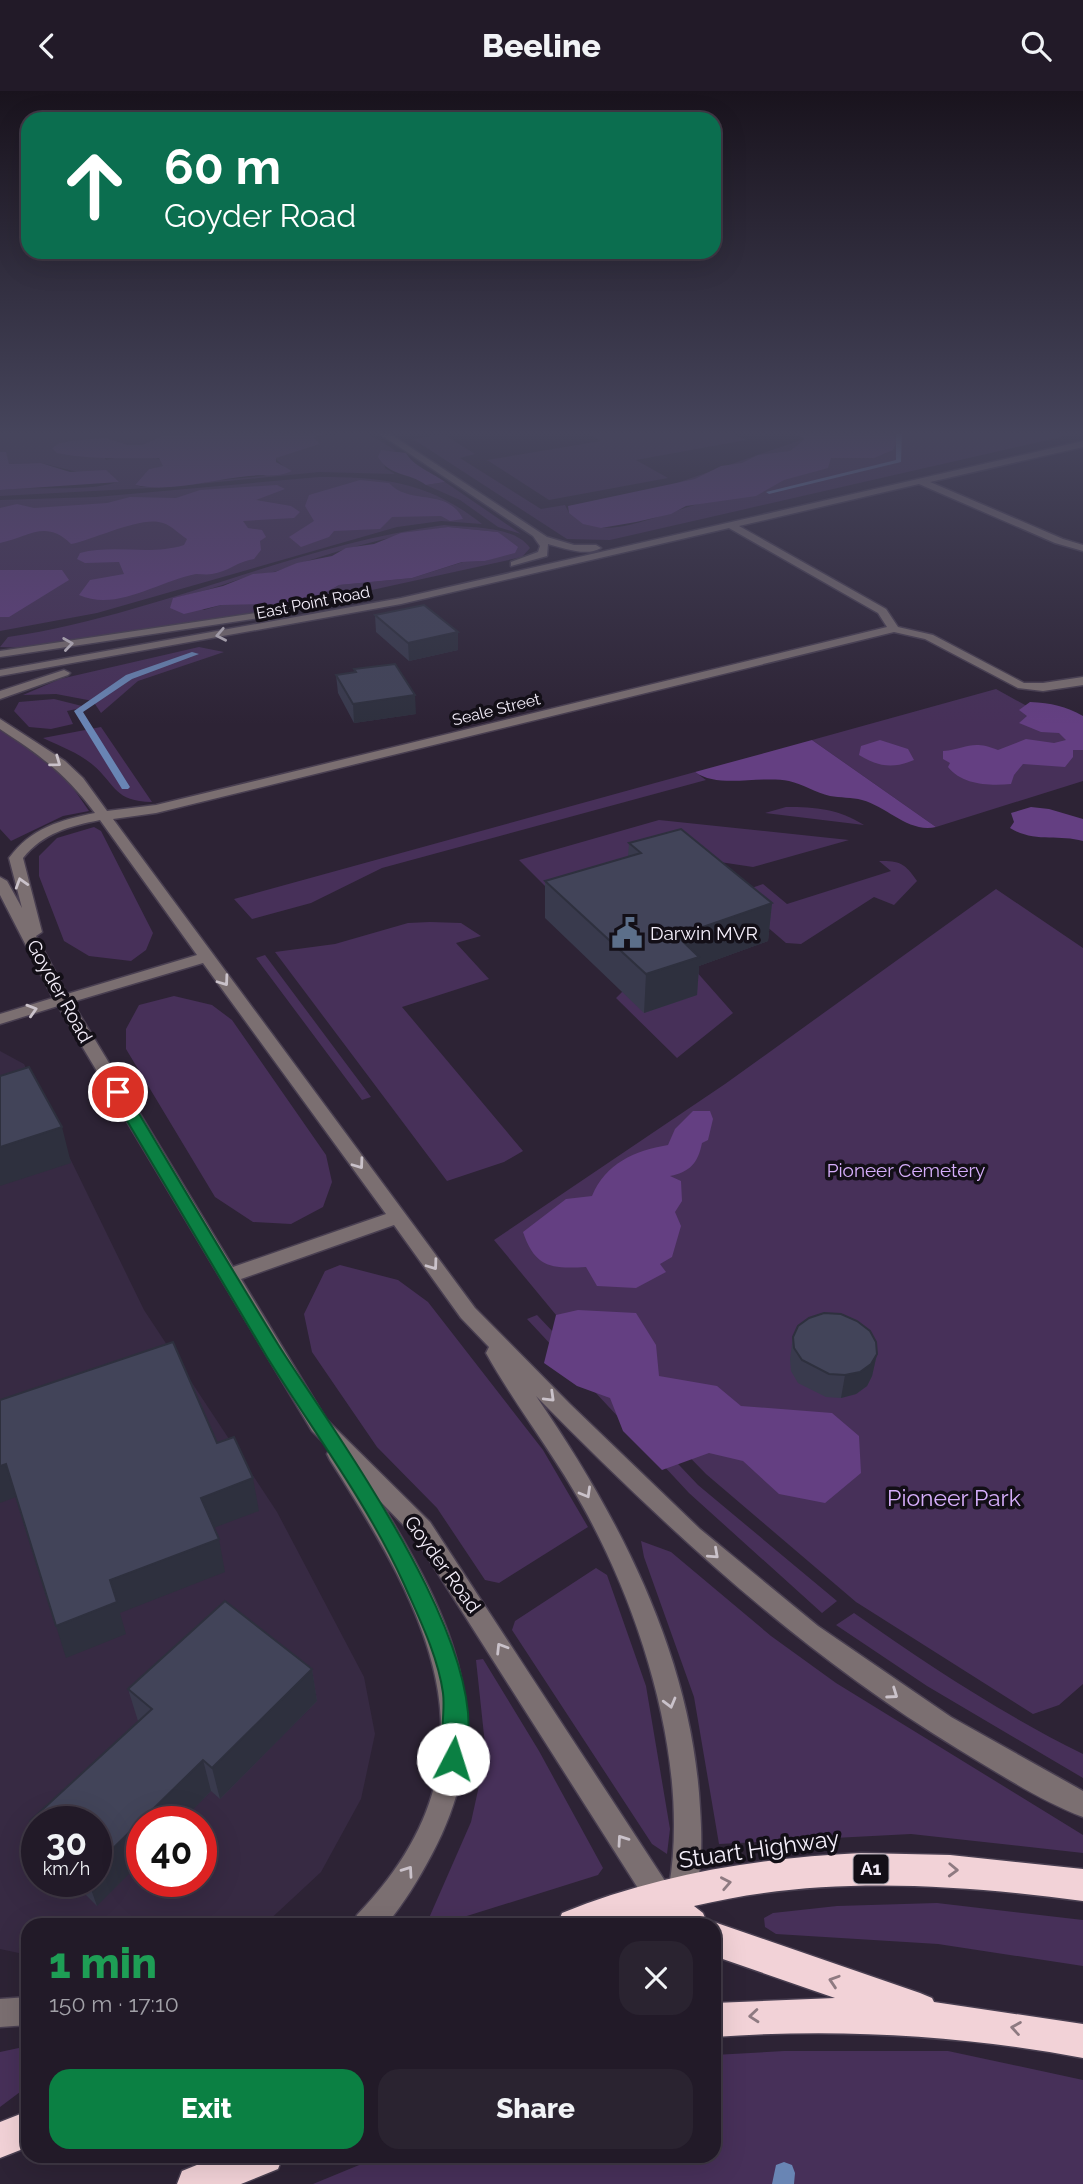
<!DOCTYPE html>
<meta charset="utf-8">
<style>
:root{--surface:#221a28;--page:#2a2330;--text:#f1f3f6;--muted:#a2a1a8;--line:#3f3845;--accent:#0b8043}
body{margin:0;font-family:Raleway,sans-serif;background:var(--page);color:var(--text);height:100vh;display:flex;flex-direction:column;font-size:26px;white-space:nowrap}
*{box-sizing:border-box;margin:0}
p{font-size:23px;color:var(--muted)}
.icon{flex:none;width:38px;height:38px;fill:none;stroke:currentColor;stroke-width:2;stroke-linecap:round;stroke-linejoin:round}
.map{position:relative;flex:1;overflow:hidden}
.drawer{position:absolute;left:21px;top:1827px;width:700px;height:245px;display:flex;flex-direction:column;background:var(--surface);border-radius:21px;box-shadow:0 7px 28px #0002,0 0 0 2px var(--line)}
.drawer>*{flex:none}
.hud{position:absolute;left:21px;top:21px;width:700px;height:147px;border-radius:21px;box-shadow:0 7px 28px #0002,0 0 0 2px var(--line);background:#0b6e4f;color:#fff;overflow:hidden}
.speed{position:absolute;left:21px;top:1715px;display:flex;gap:14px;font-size:35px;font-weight:700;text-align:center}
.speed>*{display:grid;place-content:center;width:91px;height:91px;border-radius:50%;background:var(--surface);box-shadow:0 7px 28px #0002,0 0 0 2px var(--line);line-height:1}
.speed small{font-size:18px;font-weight:400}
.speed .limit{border:10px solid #d22;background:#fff;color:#111}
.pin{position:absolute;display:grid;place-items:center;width:60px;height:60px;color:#fff;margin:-30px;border:4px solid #fff;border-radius:50%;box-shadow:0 2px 7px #0007}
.me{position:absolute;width:77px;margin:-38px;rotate:5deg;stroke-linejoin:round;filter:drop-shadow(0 0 5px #0008)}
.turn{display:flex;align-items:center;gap:24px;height:147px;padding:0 28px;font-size:32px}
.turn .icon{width:91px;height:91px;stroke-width:2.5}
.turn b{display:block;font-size:49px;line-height:60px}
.round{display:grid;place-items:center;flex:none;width:74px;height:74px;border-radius:21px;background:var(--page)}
.summary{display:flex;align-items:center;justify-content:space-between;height:119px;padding:0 28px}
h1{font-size:42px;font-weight:800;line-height:52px;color:#1e9e55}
.primary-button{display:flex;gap:14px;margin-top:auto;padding:14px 28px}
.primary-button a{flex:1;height:80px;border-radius:21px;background:var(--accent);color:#fff;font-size:28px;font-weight:800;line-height:80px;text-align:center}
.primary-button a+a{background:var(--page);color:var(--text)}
header{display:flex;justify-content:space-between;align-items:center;height:91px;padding:0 28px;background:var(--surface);font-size:32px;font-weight:800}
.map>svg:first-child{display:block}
.built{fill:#372a43;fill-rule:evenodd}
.green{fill:#473059;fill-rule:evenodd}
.forest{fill:#643f82}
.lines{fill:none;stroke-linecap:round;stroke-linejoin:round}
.stream{fill:#6985b4;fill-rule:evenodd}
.minor-casing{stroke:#493f51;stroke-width:3}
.highway-casing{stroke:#493f51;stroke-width:3}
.minor{fill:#7b6f71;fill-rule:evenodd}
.highway{fill:#f2d2d7;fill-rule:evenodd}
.wall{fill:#393a4d}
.shaded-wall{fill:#2e303e}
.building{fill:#424459;stroke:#2e303e;stroke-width:2}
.oneway{stroke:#cac2ca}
.oneway2{stroke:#8e7a81}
.route{fill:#0b8043;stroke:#07532c;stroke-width:2}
.labels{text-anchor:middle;stroke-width:7;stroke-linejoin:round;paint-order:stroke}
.far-street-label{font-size:16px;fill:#f4eefa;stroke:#130f17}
.shield{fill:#130f17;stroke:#b0abb6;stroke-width:2}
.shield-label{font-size:18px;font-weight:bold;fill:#f4eefa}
.poi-label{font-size:19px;fill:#f4eefa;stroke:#130f17;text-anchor:start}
.street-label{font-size:19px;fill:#f4eefa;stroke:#130f17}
.park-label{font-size:19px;fill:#d6aefb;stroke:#130f17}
.near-park-label{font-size:23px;fill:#d6aefb;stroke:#130f17}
.near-street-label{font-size:23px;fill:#f4eefa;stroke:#130f17}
</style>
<header><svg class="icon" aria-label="back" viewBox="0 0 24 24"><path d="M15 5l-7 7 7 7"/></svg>Beeline<svg class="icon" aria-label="search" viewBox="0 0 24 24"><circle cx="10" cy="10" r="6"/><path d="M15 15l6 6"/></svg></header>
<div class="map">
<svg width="1083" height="2093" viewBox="0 0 1083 2093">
<rect width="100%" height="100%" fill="#2d2335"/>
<path class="built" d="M0 960 24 973 144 1219 277 1421 364 1586 375 1643 361 1708 321 1781 264 1834H28V1864L0 1858ZM37 1731H96V1790H37ZM142 1731H201V1790H142Z"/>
<path class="green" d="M3 341H223L162 345 142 354H128L106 347 95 348 106 369C119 365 153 361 164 371V375L149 378 135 394 142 396 263 385 285 377 275 367 319 353 314 346C358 342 356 333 396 360H381L385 377 395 383 319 381 168 396 0 405V399C39 394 81 402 118 391L41 372 8 373 6 362 0 361V343Z
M586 341H729L746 349 636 369 668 387 549 409 487 369 601 350Z
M791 341H1083L610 449 567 448 413 348 443 343 475 363 460 367 541 418 565 414 569 422C578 426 589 433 599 436 623 442 684 415 710 410L677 392 804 348Z
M319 386C384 386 429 391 482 433L441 430 397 436 97 522 0 540V409L96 406Z
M445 391 521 443 498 436 460 409 426 394Z
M444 434C469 437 514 434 530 457L522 466 308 513 25 557 0 556 8 546C157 524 294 454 444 434ZM448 436 498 441 508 451 496 466 485 470 463 471 412 487 339 494 314 508 282 513 221 514 204 519 173 507C200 502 225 493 250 485 259 482 269 483 277 480 333 461 389 444 448 436Z
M199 556 224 561 138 590 101 622 93 610 56 603 23 604 60 588Z
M996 598 1083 646V690L936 736 812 649Z
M54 608 86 616 67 620 73 633 51 638 29 636 14 620 19 611Z
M101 636 152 711C114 710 117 695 93 674 79 662 60 655 43 647Z
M0 638 44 667 69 691 89 720 63 725 11 750 0 738Z
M695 681 706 689 382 777 311 812 252 828 234 808Z
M786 716C816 716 839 718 864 734L765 722Z
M659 729 849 749 753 776 700 768 560 810 519 769Z
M94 736 101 740 153 842 146 859 131 870 89 865 64 850 39 785V765L57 747Z
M879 770C900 770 905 772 917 790L894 814 874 806 801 853 786 852 765 834 743 800 763 793 787 813 891 780Z
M996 798 1083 857V1593L1059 1614 1033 1623 856 1511 706 1383 585 1259 494 1149 725 993Z
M430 831 461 832 481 845 456 852 489 888 402 916 523 1060 504 1071 447 1090 275 861 335 853 408 832Z
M265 864 371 1006 362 1009 256 867Z
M695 879 733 922 677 967 616 907 622 901Z
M174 905 212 914 232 929 326 1064 332 1091 323 1116 291 1133 253 1131 215 1106 126 958V938L139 914Z
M340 1174 398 1189 428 1211 543 1359 588 1436 499 1492 485 1489 437 1417 377 1356 312 1261 304 1223 325 1180Z
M537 1224 698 1394 837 1510 822 1522 689 1402 527 1228Z
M641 1450 671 1461 771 1545 836 1592 1083 1744V1762L911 1743 719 1753 694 1606 644 1466Z
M596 1477 607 1484 646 1595 670 1738 667 1763 652 1753 512 1539 515 1530Z
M854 1522C928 1574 1002 1623 1083 1663V1687L927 1595 836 1534Z
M483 1568 539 1660 603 1777 598 1784 438 1834 429 1827 471 1731 486 1663 476 1569Z
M937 1812 1083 1829V1875L938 1853 776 1843 765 1836 764 1827 773 1822 837 1815Z
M28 1955V1995L0 2016V1961Z
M784 1960H948L1083 1989V2093H313L381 2065H714V1964Z"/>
<path class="forest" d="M223 341H334L314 346 320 353 276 367V371L292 380C278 387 264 383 249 385 214 388 169 402 135 394L149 378 163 375 159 367C124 367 91 369 57 362L52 357 60 352 78 349 106 347 128 354H142L162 345Z
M793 341H886L898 348 893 359 874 367H831L828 377 784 389 756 405 686 415 671 423 636 431 601 437 583 433 569 422 568 415 695 388 721 375 742 372 758 364 790 360 805 348Z
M381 359 406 362C413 375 433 382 445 391L426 394C409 381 390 386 378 366Z
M0 361H6L9 373 41 372 70 381 106 379 119 391 0 399Z
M360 389 389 392C410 415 447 396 463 428L450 430 441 425 392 426 380 438 334 440 329 446 301 456 289 446 314 430 305 415 309 404Z
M277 394 285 398 256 409 291 415 300 421 294 427 243 430 248 437 262 439 266 446 260 450 261 459 254 468C238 470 228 481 212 483 207 484 201 483 196 483 158 490 117 521 79 504L90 489 124 483 119 471 85 472 77 468 80 462C115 453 150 465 184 454L187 448C179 443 172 435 163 432 143 424 95 448 71 453 45 428 30 446 0 452V417L17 413 34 417 107 412 130 406 176 407 200 399Z
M448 436 498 441 518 456 515 462 485 470 462 471 412 487 339 494 314 508 282 513 221 514 184 523 170 517 173 507 223 495 253 483 275 481 297 472 332 465 346 457 374 453 401 442Z
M0 479H62L69 489 9 526H0Z
M1030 611C1052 612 1065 615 1083 625V659H1073V666L1065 676 1023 673 1014 684 1011 693C990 695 962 694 948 676L950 672 943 668V660C967 658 971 648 998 659L1026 648 1054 652 1066 649 1059 642 1041 641 1019 632 1027 625 1019 619Z
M812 649 936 736C908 742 888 716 862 709 852 706 840 707 830 705 816 702 803 693 789 690 761 684 718 698 695 681Z
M880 649 908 658 914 669C893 678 879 676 859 664L861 655Z
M1031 716 1049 718 1083 728V750C1058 743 1034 752 1010 737L1014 731 1011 722Z
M693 1020H710L713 1028 708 1049 702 1052C698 1072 690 1081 670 1085L681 1090 682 1110 675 1121 681 1135 672 1166 660 1173 666 1181 636 1197 597 1195 586 1176C552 1178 535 1177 523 1141L566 1108 592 1105C606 1072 634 1060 668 1054L675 1038Z
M578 1219 636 1222 656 1254 659 1285 717 1295 741 1315 832 1322 859 1345 861 1382 825 1412 779 1403 743 1370 709 1362 662 1379 623 1340 610 1307 577 1295 544 1272 556 1224Z"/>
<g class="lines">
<path class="stream" d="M896 341H902L901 371 769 403 766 401 896 369Z
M192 561 199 563 132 588 83 621 130 696 128 698H122L74 620 126 584Z
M784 2071 792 2074 795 2082 794 2093H772L776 2074Z"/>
<defs>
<path id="minor" d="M377 341H387L547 446 574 454H596L601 457C586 466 564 457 548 453L547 465 511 475V471L538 461 540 455 533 445Z
M1083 350V356L930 391 1063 448 1083 454V460L1055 452 919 393 739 435 886 518 898 536 933 544 1024 592H1043L1083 586V594L1043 600 1018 597 925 548 894 541 156 722 113 728 475 1217 570 1313 700 1438 818 1535 951 1626 1083 1700V1726C1039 1709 998 1682 958 1658 799 1561 666 1437 536 1305 620 1427 692 1566 700 1717 702 1747 703 1783 692 1812L682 1816 672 1810 670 1816 660 1820 650 1816 414 1445 380 1410C452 1528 503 1630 432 1763 419 1788 404 1812 386 1834H353L357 1824C508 1667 429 1524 330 1369L327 1363 330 1358 312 1340 58 915 0 933V923L53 907 0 804V786L7 790 22 817 9 767C31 737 60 729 95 722 65 682 41 665 0 638V628L65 670 83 687 107 720 156 714 887 536 878 522 729 437 401 513 0 585V579L401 507ZM100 729 197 864 67 903 36 845 42 841 23 767C43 742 70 735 100 729ZM203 872 386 1123 233 1176 72 911ZM394 1134 461 1227 489 1256 486 1262C515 1314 553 1362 582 1414 642 1521 690 1674 669 1796L430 1431 326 1328 241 1188Z
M289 517 293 518V522L0 566V560Z
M64 579 70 582 68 584 0 608V600Z
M28 1906V1934L0 1936V1908Z"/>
<path id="highway" d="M861 1762 950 1764 1083 1778V1810C954 1793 822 1784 694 1815L703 1822 708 1834H667L656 1825 626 1834H557L562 1822C657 1783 759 1767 861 1762Z
M714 1831 920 1902 932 1907 934 1911 1083 1933V1967C960 1944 839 1937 714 1946V1912L835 1907 714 1865V1834H708Z
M28 2020V2056L0 2067V2031Z
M219 2065H283L278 2078 241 2093H177L182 2080Z"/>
</defs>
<use href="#minor" class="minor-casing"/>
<use href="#highway" class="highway-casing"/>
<use href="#minor" class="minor"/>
<use href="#highway" class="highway"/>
</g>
<path class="wall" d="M375 524 458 559 409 570 376 541Z
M354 578 416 623 354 632 338 602 336 584 355 581Z
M629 752 772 812 768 850 699 875 697 904 644 922 545 827V790L628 766Z
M793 1246 877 1263 872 1285 867 1295 856 1303 841 1307 826 1306 798 1292 791 1280 790 1268Z
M312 1578 317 1610 220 1708 211 1700 181 1731H142L97 1815 72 1790H96L37 1731V1747L30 1730 138 1630 128 1598Z"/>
<path class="shaded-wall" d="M458 541V559L409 570 408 552Z
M415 604 416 623 354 632 353 613Z
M772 812 768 850 699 875 697 904 644 922 646 883 677 845Z
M62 1036 71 1072 0 1095V1056Z
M877 1263 872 1285 867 1295 856 1303 841 1307 845 1284Z
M6 1373 16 1406 0 1412V1375Z
M253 1387 259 1420 208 1439 201 1407Z
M219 1448 225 1481 120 1522 126 1543 66 1567 56 1535 110 1489Z
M312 1578 317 1610 220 1708 212 1677Z
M203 1669 211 1700 181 1731H142V1770L97 1815 88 1790H96V1774Z"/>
<path class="building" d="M424 514 458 541 408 552 375 524Z
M395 573 415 604 353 613 336 584 356 581 354 578Z
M681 738 772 812 677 845 699 866 646 883 545 790 641 762 629 752Z
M29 976 62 1036 0 1056V985Z
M824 1222 841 1223 857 1230 870 1240 876 1251 877 1263 871 1273 860 1281 845 1284 829 1283 802 1269 794 1257 793 1246 798 1235 809 1227Z
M173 1251 217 1352 234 1346 253 1387 201 1407 219 1448 110 1489 117 1511 56 1535 6 1373 0 1375V1309Z
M225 1510 312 1578 212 1677 203 1669 96 1774V1731H37V1737L30 1730 152 1618 128 1598Z"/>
<defs><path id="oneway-chevron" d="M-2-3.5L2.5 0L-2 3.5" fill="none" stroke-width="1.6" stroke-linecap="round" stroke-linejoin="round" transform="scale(1.75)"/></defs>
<g class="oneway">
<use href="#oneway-chevron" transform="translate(221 544) rotate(169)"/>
<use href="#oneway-chevron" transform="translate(68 553) rotate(-8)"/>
<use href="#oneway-chevron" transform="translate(56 671) rotate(36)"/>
<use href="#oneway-chevron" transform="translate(21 792) rotate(-107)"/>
<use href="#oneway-chevron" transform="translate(224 890) rotate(54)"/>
<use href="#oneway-chevron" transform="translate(32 919) rotate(-17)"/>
<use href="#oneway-chevron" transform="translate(359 1073) rotate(54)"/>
<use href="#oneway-chevron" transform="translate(433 1174) rotate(54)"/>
<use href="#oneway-chevron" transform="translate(550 1306) rotate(44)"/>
<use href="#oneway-chevron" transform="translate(586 1402) rotate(60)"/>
<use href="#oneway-chevron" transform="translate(714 1463) rotate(42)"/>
<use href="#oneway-chevron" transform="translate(501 1557) rotate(-122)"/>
<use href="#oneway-chevron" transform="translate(893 1603) rotate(35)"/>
<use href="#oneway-chevron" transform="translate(670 1612) rotate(75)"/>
<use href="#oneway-chevron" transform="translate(622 1749) rotate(-125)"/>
<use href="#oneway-chevron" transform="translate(408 1780) rotate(-55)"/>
</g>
<g class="oneway2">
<use href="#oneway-chevron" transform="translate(953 1779) rotate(2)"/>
<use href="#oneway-chevron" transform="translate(726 1792) rotate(-11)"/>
<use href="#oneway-chevron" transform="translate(834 1890) rotate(-162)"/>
<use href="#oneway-chevron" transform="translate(754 1925) rotate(175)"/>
<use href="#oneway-chevron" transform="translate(1016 1937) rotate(-171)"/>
</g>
<linearGradient id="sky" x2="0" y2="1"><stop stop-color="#19131d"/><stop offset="0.54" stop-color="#46455c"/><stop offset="1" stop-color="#46455c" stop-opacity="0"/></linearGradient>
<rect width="1083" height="634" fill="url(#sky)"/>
<path class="route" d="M118 997 126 1001C177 1086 227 1171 279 1255 334 1342 507 1573 461 1676L453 1679 445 1676C437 1658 446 1624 443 1602 438 1565 419 1527 404 1493 368 1413 313 1340 267 1266 214 1178 163 1089 110 1001Z"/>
<defs>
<symbol id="civic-bare" viewBox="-9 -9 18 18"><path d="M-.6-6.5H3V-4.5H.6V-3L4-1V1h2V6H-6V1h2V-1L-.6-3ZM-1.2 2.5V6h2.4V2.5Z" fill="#5c6f8a" stroke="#130f17" stroke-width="2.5" paint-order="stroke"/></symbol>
</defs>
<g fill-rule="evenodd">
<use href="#civic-bare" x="605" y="820" width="44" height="44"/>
</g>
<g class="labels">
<g class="far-street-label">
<text transform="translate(313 511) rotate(-11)" y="6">East Point Road</text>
<text transform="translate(496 618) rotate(-14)" y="6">Seale Street</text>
</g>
<rect class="shield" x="853.5" y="1763.5" width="35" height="29" rx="5"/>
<g class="shield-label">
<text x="871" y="1784">A1</text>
</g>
<g class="poi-label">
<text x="650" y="849">Darwin MVR</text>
</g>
<g class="street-label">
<text transform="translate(60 900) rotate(61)" y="7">Goyder Road</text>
<text transform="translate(443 1473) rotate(54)" y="7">Goyder Road</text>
</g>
<g class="park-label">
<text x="906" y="1086">Pioneer Cemetery</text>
</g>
<g class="near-park-label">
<text x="954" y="1415">Pioneer Park</text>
</g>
<g class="near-street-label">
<text transform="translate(759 1758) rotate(-8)" y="8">Stuart Highway</text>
</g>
</g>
</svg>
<div class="speed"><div>30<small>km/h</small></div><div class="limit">40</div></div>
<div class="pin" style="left:118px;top:1001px;background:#d93025"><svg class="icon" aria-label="arrive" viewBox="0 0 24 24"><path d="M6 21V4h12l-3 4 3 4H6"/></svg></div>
<svg class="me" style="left:453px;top:1668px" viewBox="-20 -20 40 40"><circle r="19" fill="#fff"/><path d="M0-13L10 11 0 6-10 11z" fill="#0b8043"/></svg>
<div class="hud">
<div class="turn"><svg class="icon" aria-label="ahead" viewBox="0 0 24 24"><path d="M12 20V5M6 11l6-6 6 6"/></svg><div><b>60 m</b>Goyder Road</div></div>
</div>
<section class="drawer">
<div class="summary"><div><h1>1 min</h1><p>150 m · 17:10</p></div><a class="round"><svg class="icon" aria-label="close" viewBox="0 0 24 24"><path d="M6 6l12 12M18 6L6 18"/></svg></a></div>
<div class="primary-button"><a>Exit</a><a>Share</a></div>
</section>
</div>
